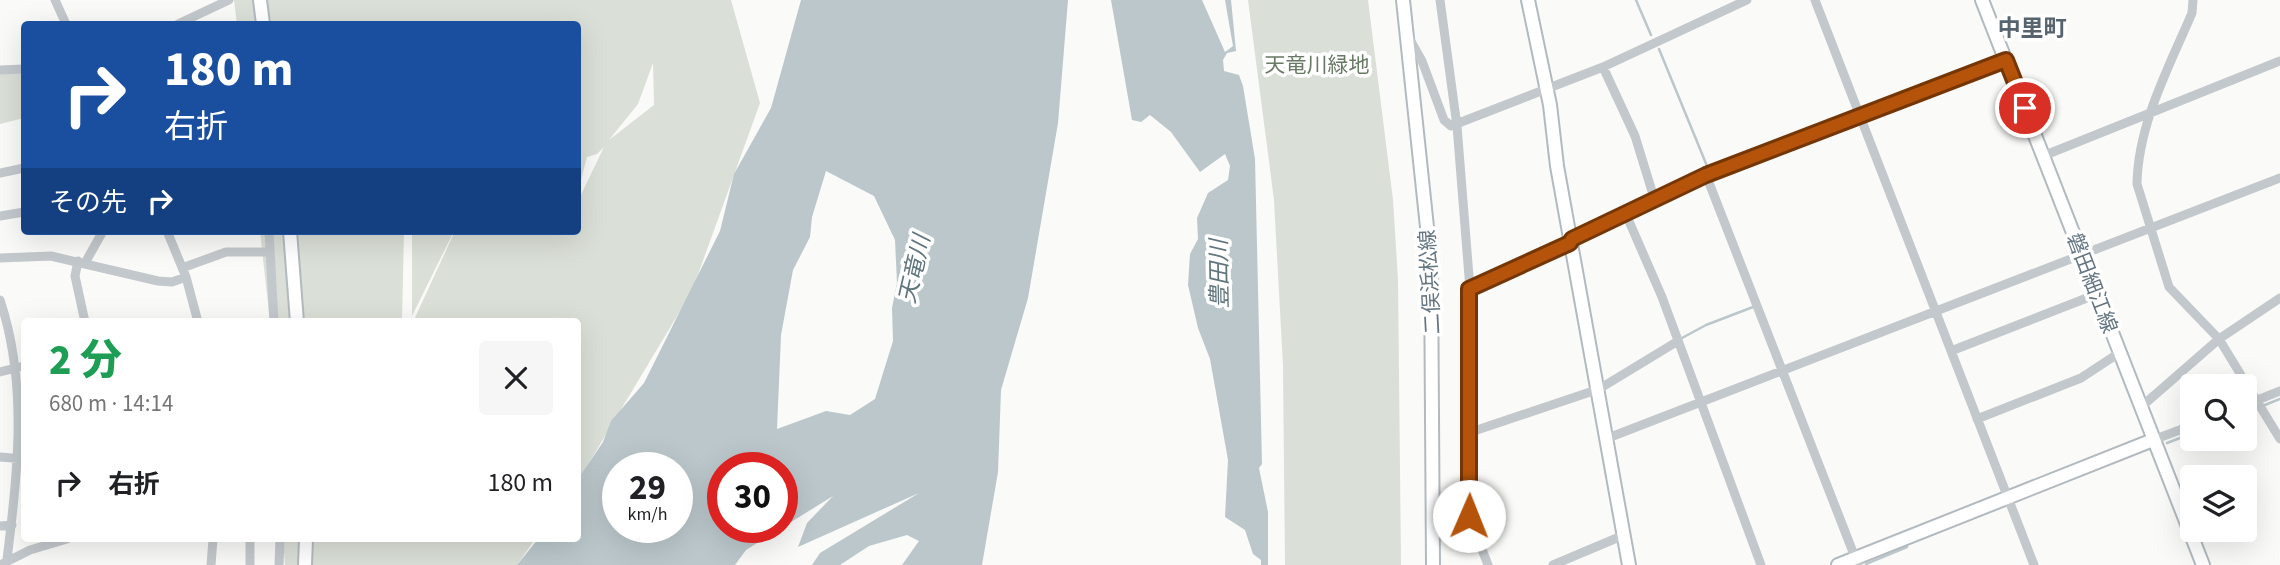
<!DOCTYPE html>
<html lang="ja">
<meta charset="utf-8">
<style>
:root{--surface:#fff;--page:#f6f6f6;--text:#202124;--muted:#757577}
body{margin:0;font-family:"Source Sans 3","Noto Sans JP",sans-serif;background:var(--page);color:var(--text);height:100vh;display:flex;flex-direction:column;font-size:26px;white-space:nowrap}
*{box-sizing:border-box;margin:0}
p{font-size:23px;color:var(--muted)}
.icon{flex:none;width:38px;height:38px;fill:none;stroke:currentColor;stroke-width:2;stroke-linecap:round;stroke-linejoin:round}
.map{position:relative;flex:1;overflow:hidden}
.panel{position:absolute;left:21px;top:318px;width:560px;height:224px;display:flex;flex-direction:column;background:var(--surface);border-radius:7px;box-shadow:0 7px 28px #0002}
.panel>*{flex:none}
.top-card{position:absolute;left:21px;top:21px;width:560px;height:214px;border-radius:7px;box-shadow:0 7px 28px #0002;background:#1a4fa0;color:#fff;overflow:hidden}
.buttons{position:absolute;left:2180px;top:374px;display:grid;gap:14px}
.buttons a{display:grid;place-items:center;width:77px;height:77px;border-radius:7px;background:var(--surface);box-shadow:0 7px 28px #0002;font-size:35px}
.speed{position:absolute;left:602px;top:452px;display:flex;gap:14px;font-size:35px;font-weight:700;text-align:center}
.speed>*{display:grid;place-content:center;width:91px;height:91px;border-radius:50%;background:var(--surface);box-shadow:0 7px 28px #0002;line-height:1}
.speed small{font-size:18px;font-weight:400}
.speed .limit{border:10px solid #d22;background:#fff;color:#111}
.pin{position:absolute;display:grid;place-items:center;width:60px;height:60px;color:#fff;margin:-30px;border:4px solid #fff;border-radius:50%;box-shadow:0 2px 7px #0007}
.me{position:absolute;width:77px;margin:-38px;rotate:1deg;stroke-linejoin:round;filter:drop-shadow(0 0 5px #0008)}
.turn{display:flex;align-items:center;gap:24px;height:147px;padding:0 28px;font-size:32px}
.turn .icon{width:91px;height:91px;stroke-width:2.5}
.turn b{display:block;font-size:49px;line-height:60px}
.then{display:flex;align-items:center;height:66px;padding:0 28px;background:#0003;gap:14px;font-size:26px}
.round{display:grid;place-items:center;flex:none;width:74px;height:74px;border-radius:7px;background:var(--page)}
.headline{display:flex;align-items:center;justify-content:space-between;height:119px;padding:0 28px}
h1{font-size:42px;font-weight:800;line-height:52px;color:#1e9e55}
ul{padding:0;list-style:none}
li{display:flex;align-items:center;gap:21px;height:91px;padding:0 28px}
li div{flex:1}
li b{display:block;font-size:26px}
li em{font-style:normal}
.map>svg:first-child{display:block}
.green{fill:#dadfd7;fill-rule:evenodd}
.water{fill:#bbc7cb;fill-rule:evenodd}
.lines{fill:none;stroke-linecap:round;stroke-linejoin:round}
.stream{stroke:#bbc7cb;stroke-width:2.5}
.secondary-casing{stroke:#b3babf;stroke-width:16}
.street{stroke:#c3c8cc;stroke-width:9}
.secondary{stroke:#fff;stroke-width:12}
.route-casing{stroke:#753606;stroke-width:18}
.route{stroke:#b45309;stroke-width:12}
.labels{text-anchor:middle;stroke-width:7;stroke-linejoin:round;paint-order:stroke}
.park-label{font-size:21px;fill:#687a64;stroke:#fff}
.street-label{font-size:21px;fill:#657683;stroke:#fff}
.neighbourhood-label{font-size:23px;font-weight:bold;fill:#57646e;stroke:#fff}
.water-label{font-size:23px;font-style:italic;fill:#60757c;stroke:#fff}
</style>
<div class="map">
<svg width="2280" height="565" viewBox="0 0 2280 565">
<rect width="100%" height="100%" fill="#fafaf8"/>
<path class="green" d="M234 0H731L760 103 692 291 578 481V322H413L455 231H578V201L604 147 597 154 587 157 578 191V24H237ZM653 63 654 105 609 140 638 104Z
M1248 0H1368L1393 200 1398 280 1401 565H1285L1283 365 1274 200Z
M24 69V118L0 124V70Z
M260 231H404L402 322H270Z
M412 231H454L412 316Z
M283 539H535L517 565H285Z"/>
<path class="water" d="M801 0H1068L1058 123 1028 298 1001 390 998 472 982 565H902L919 541 907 535 869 546 840 565H812L820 553 919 493 798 547 807 523 833 496 746 550 735 565H517L538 539H578V479L603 442 611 421 644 383 720 231 734 174 771 108ZM826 171 874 196 895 240 897 283 892 308 893 341 875 399 850 415 826 411 777 429 781 335 793 270 810 237 812 217ZM618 467H677V527H618ZM723 467H782V527H723Z
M1111 0H1202L1225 52 1233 46 1225 0H1231L1236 51 1227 53 1223 60 1224 71 1239 75 1243 86 1255 159 1262 464 1259 468 1268 512V565H1261V560L1253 554 1245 530 1225 517 1228 460 1210 359 1198 328 1188 285 1190 254 1198 239 1197 218 1208 193 1228 180 1230 166 1225 154 1200 172 1171 132 1150 115 1141 122 1132 120Z"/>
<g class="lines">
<path class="stream" d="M1636 0 1651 35
M1659 49 1707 166
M1682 338 1706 325 1753 307
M2245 413 2280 399
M2167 443 2193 433
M1866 564 1907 547V543"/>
<defs>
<path id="secondary" d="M260 0 263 24
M1403 0 1431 265 1433 565
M1528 0 1550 105 1557 166 1629 565
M1982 0 2203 565
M290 231 297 322
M305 565 306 539
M1838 565 2153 440"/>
</defs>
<use href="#secondary" class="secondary-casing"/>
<path class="street" d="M55 0 66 24
M1440 0 1457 126 1470 289 1469 516 1488 565
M1815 0 2034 565
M2193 0 2192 13C2169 67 2138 124 2137 184L2169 287 2219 339 2280 439
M178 24 229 0
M1409 38 1422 61 1444 120 1451 126 1603 67 1747 0
M1603 67 1635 136 1655 201
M0 70 24 69
M2043 156 2280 61
M0 173 24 168
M1706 175 1858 565
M1625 212 1662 297 1761 565
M0 216 24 212
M167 231 186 277 198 322
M269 231 274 322
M0 258 51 256 158 281 172 282 186 277
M78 261 75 276 85 322
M85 263 103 231
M182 268 226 252H268
M1470 289 1570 243 1571 239 1706 175 2006 60
M0 300C28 384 18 473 7 559
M1951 351 2097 294
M0 372 24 366
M2245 405 2280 391
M2141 407 2219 339 2280 298
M1977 419 2081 378 2119 353
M1471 432 1599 389 1678 341
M1608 438 2280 178
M2153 440 2193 425
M0 457 24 459
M0 526 12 525
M0 565 30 550 67 539
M211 565 213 539
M250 565V539
M279 565 280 539
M1553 565 1624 535"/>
<use href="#secondary" class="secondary"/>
</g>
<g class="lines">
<defs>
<path id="route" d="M1469 516V289L1570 243 1572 239 1706 175 2006 60 2025 108"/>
</defs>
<use href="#route" class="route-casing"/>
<use href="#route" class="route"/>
</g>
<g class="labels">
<g class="park-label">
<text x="1317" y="72">天竜川緑地</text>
</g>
<g class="street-label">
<text transform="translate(1430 282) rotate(-93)" y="7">二俣浜松線</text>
<text transform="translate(2092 283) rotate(69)" y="7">磐田細江線</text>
</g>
<g class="neighbourhood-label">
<text x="2032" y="36">中里町</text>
</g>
<g class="water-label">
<text transform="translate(914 269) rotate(-77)" y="8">天竜川</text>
<text transform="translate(1219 274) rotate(-91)" y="8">豊田川</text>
</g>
</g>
</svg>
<div class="buttons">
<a><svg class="icon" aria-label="search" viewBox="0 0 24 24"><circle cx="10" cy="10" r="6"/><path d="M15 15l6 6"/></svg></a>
<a><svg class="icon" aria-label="layers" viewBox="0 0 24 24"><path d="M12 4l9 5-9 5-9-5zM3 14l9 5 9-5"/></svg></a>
</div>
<div class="speed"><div>29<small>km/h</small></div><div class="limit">30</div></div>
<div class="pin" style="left:2025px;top:108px;background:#d93025"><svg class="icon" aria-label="arrive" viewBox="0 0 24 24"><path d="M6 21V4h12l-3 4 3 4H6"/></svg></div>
<svg class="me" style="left:1469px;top:516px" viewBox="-20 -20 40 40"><circle r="19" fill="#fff"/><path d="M0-13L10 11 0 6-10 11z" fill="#b45309"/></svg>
<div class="top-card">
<div class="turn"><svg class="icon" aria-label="right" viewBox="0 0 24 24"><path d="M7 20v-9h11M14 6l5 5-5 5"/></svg><div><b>180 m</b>右折</div></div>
<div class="then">その先<svg class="icon" aria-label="right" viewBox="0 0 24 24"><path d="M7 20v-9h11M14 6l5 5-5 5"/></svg></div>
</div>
<section class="panel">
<div class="headline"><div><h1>2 分</h1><p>680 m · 14:14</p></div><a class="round"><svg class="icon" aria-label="close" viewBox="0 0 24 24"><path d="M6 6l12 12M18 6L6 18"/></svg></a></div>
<ul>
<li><svg class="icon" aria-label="right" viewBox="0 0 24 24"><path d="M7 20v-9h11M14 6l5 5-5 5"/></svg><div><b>右折</b></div><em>180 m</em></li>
</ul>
</section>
</div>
